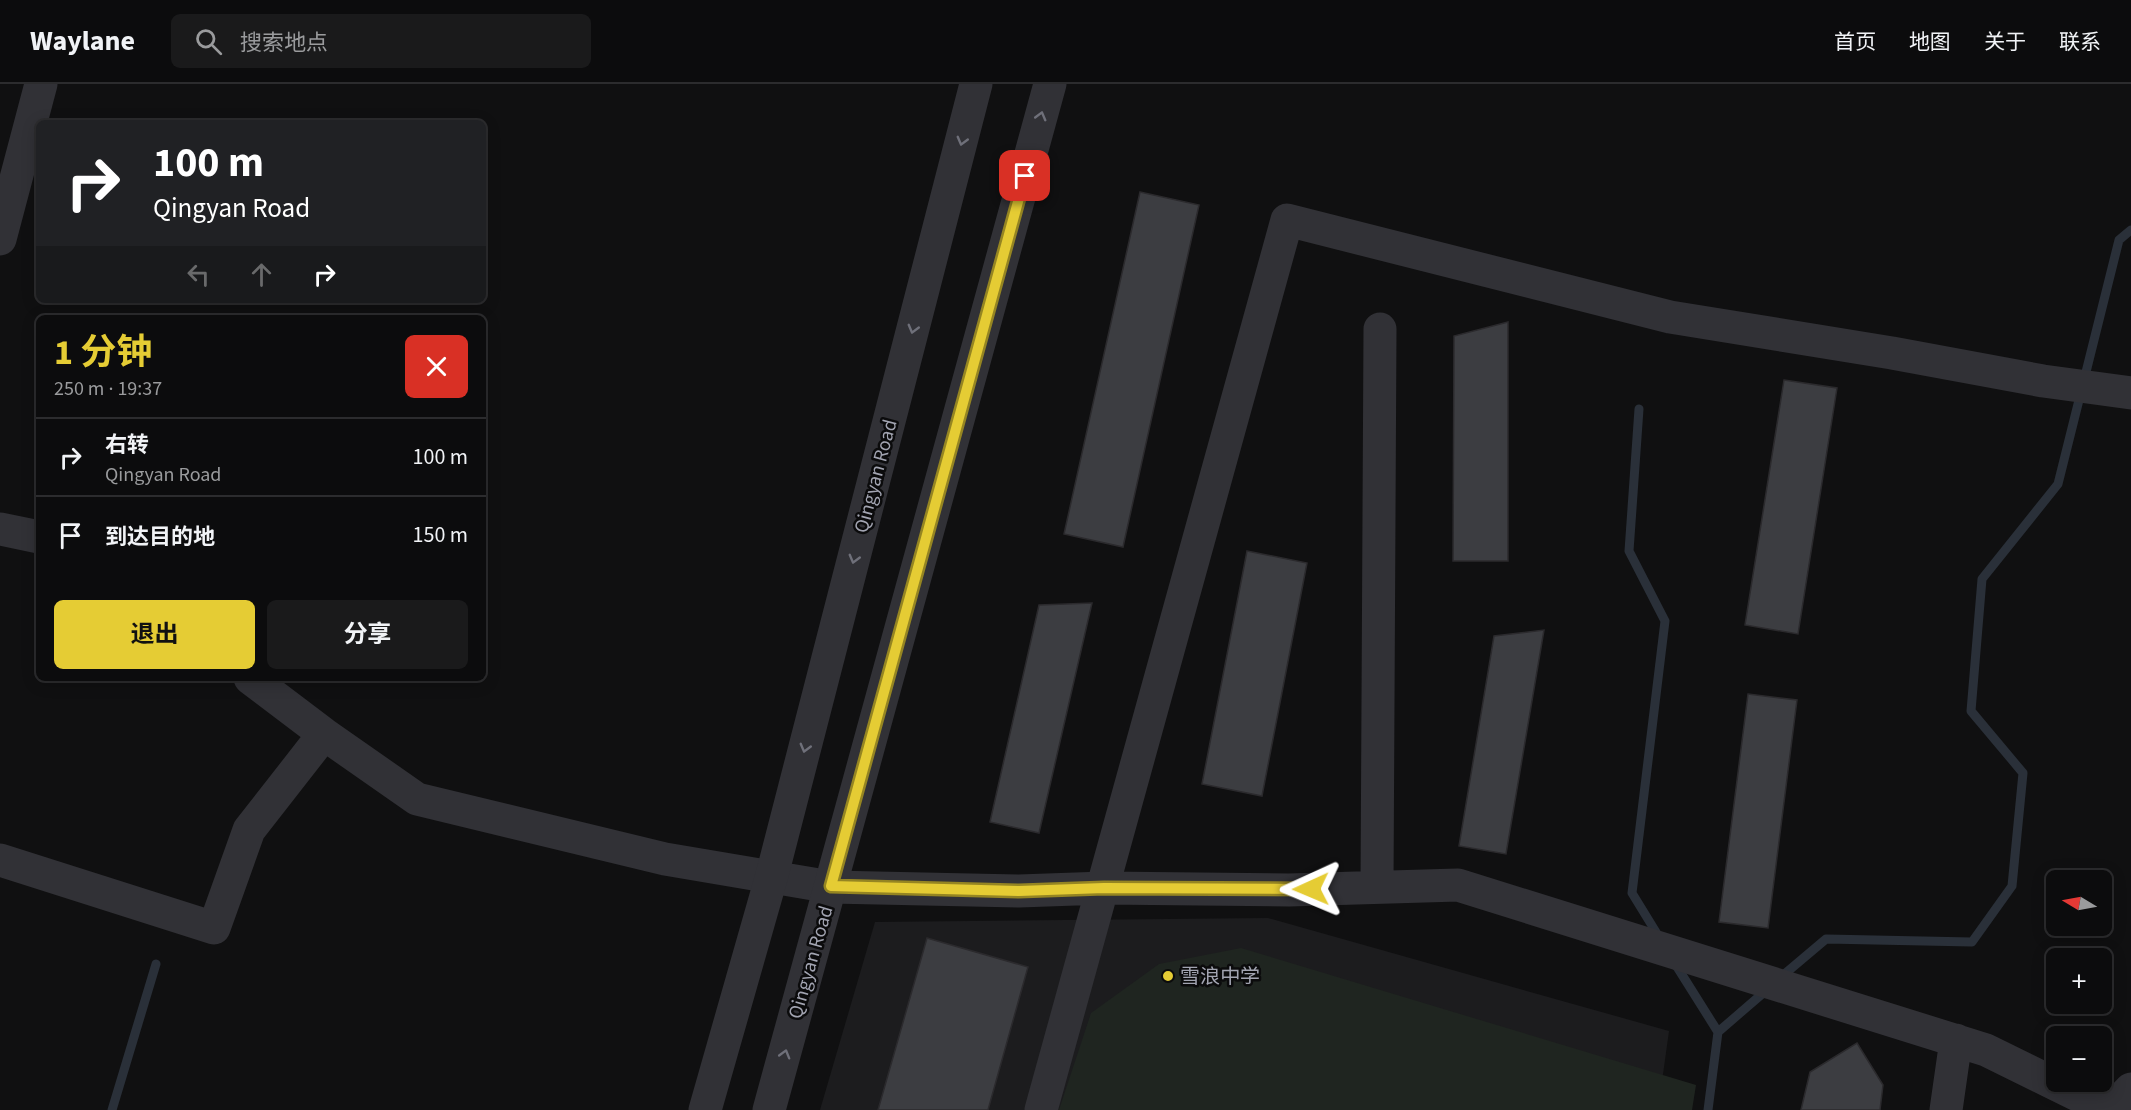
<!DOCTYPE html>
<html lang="zh">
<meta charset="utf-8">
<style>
:root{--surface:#0c0c0d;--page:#1a1a1b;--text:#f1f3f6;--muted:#9a9b9d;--line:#2c2c2e;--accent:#e5cc34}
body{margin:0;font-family:"Source Sans 3","Noto Sans SC",sans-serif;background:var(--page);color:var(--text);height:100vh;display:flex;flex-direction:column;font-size:22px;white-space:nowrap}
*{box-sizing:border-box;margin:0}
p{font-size:20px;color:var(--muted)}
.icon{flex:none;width:33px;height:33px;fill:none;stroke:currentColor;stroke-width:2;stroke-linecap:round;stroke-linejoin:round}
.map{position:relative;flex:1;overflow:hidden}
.side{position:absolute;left:36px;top:231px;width:450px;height:366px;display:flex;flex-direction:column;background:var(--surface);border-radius:9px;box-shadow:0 3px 15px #0003,0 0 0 2px var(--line)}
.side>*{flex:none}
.top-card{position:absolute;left:36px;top:36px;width:450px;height:183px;border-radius:9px;box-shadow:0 3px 15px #0003,0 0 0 2px var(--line);background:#202124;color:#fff;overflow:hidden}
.needle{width:39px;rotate:280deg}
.buttons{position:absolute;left:2046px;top:786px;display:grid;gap:12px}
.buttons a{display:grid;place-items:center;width:66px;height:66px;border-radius:9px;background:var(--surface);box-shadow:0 3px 15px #0003,0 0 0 2px var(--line);font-size:30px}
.pin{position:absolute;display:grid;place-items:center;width:51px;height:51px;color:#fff;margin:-26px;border-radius:12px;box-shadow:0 3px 9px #0006}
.me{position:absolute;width:66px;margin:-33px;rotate:269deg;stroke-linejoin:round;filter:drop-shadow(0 0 4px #0008)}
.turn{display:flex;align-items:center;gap:21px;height:126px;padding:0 18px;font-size:27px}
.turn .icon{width:78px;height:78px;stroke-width:2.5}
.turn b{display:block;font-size:42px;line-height:51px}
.lanes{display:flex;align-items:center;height:57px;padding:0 18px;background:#0003;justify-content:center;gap:30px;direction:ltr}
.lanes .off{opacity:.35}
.round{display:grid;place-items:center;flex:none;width:63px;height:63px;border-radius:9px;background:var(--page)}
.overview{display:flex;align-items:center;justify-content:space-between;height:102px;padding:0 18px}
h1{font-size:36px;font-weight:700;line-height:45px;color:var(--accent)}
.button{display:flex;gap:12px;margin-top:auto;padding:12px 18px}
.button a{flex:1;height:69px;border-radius:9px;background:var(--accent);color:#111;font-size:24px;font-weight:700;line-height:69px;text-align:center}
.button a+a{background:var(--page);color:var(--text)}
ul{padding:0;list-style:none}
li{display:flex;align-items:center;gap:18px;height:78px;padding:0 18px;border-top:2px solid var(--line)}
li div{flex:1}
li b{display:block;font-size:22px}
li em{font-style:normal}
header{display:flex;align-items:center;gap:36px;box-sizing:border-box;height:84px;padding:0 30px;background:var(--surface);border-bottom:2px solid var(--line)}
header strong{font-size:28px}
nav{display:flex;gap:33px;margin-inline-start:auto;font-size:21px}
.search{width:420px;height:54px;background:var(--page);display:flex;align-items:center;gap:15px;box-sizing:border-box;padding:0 21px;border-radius:9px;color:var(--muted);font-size:22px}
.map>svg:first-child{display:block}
.built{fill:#1c1c1e}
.green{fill:#1f2520}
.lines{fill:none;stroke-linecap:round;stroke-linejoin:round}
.stream{stroke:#2a3039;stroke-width:9}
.building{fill:#3c3d41;stroke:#2b2a2d;stroke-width:1.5}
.minor{stroke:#313136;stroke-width:33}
.tertiary{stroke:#313136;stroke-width:33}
.oneway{stroke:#6f707a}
.route-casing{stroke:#958522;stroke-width:15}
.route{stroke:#e5cc34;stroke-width:10}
.poi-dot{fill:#e5cc34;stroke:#0b0b0c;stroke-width:2}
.labels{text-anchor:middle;stroke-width:5;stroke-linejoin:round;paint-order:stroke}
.street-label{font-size:20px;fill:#a2a4b1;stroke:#0b0b0c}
.poi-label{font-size:20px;fill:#a2a4b1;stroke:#0b0b0c;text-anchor:start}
</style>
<header>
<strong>Waylane</strong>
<div class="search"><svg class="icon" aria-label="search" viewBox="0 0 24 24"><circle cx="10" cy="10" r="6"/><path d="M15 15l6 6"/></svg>搜索地点</div>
<nav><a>首页</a><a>地图</a><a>关于</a><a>联系</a></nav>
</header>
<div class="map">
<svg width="2131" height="1026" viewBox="0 0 2131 1026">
<rect width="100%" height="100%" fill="#101011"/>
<path class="built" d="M1268 834 1669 947 1658 1026H820L875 838Z"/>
<path class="green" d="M1241 864 1696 1001 1692 1026H1059L1091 929 1159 880Z"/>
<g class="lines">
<path class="stream" d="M1639 325 1629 467 1665 537 1632 809 1659 853
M1674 878 1718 948 1708 1026
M1781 893 1826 855 1972 858 2012 802 2023 689 1971 627 1982 495 2058 400 2119 156 2131 146
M1718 948 1769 904
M112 1026 156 880"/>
</g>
<path class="building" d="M1140 108 1199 121 1123 463 1064 450Z
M1508 238V477H1453L1454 252Z
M1784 296 1837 304 1798 550 1745 541Z
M1247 467 1307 479 1262 712 1202 700Z
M1092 519 1039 749 990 738 1039 521Z
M1544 546 1506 770 1459 762 1494 552Z
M1748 610 1797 616 1768 844 1719 838Z
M927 854 1028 883 988 1026H878Z
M1857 959 1883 1001 1880 1026H1801L1810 988Z"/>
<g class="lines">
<path class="minor" d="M0 155 41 0
M0 445 39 453
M250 594 324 650 417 715 665 775 831 803 1019 807 1104 804 1289 806 1458 801 1986 966 2108 1026
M0 776 214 844 249 746 324 650
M1377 803 1380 245
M1041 1026 1287 136 1670 233 1892 269 2043 297 2131 309
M1946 1026 1956 956
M2111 1026 2131 1005"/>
<path class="tertiary" d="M705 1026 772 791 976 0
M769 1026 1050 0"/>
</g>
<defs><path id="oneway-chevron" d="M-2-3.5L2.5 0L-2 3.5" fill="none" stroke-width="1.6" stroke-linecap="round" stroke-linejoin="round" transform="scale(1.5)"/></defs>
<g class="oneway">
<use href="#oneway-chevron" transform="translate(1041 32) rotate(-75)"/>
<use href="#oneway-chevron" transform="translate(962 57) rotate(105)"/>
<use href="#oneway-chevron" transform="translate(913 245) rotate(105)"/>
<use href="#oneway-chevron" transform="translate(854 475) rotate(105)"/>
<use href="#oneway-chevron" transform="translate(805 664) rotate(105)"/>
<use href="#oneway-chevron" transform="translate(785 970) rotate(-74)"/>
</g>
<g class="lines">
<defs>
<path id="route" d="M1025 92 831 802 1019 807 1104 804 1311 805"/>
</defs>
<use href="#route" class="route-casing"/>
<use href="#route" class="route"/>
</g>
<circle class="poi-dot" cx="1168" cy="892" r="6"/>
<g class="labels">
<g class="street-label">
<text transform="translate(875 392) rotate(-75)" y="7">Qingyan Road</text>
<text transform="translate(810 878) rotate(-74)" y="7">Qingyan Road</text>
</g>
<g class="poi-label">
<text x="1180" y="899">雪浪中学</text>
</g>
</g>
</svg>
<div class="buttons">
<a><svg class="needle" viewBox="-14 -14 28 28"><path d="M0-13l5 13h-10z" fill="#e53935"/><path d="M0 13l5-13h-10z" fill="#9a9b9d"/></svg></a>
<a>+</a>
<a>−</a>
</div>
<div class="pin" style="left:1025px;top:92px;background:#d93025"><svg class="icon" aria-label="arrive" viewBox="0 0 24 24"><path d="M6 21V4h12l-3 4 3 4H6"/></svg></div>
<svg class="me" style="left:1311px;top:805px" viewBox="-20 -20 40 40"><path d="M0-17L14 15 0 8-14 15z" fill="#e5cc34" stroke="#fff" stroke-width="4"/></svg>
<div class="top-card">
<div class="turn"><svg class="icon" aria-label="right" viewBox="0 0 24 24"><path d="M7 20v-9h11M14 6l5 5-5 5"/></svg><div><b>100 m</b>Qingyan Road</div></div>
<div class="lanes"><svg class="icon off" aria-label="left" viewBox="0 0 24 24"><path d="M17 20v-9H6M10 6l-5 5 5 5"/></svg><svg class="icon off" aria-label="ahead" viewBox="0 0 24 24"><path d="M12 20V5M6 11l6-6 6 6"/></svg><svg class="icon" aria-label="right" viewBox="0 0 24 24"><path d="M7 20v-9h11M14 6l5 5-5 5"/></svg></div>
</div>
<section class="side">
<div class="overview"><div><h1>1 分钟</h1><p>250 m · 19:37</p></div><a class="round" style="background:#d93025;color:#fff"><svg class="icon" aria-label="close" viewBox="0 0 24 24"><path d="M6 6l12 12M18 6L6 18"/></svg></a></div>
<ul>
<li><svg class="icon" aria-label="right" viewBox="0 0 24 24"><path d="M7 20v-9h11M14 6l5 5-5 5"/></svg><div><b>右转</b><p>Qingyan Road</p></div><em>100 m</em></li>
<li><svg class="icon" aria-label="arrive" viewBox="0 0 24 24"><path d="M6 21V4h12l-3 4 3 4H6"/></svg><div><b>到达目的地</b></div><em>150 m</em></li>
</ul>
<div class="button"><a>退出</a><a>分享</a></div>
</section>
</div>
